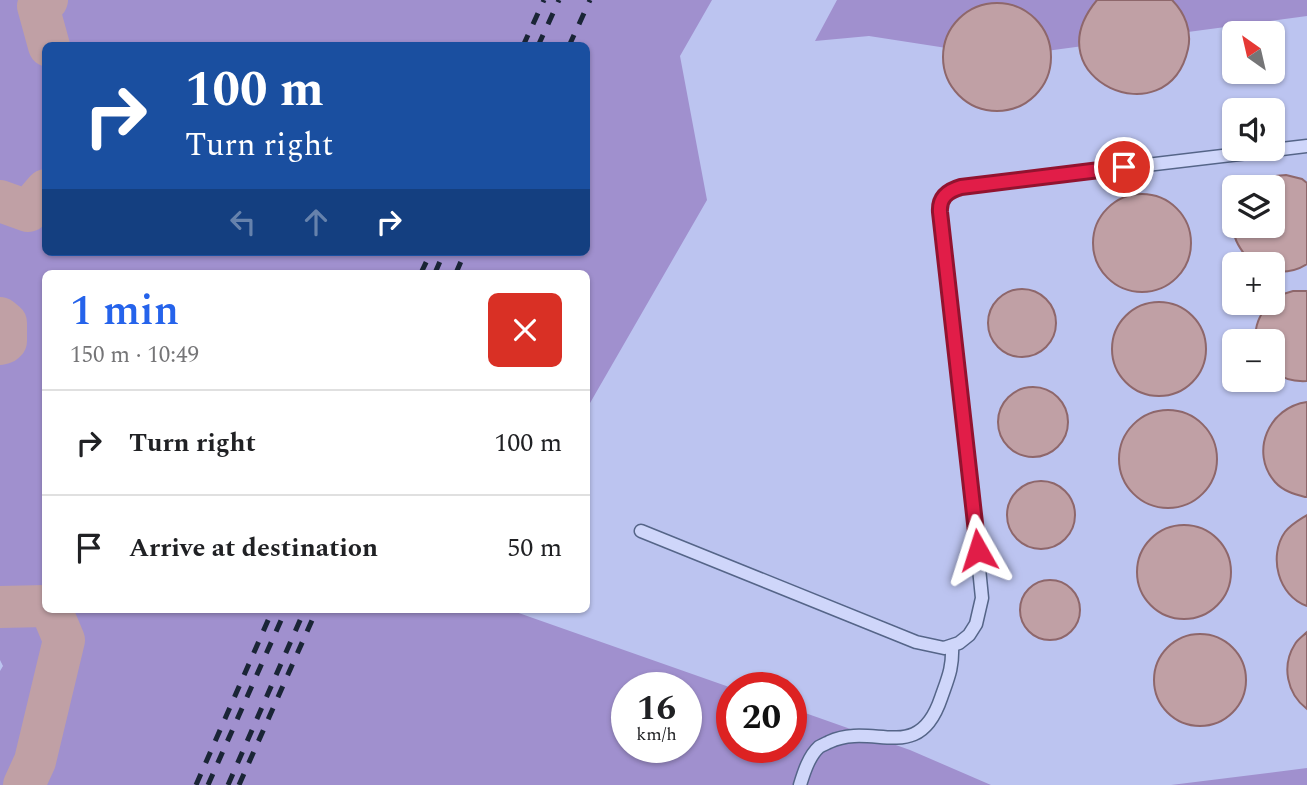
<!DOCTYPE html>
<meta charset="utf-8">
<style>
:root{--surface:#fff;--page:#f2f2f2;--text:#202124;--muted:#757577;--line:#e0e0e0;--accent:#2563eb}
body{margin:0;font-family:Spectral,serif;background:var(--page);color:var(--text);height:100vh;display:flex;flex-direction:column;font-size:26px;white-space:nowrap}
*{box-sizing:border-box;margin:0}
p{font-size:23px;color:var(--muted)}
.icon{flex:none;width:38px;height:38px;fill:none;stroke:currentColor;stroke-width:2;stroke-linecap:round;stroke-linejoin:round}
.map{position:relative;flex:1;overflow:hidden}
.sheet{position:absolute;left:42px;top:270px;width:548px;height:343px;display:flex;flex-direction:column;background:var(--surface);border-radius:10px;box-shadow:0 2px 5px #0004}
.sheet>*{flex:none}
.hud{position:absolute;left:42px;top:42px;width:548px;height:214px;border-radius:10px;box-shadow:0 2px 5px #0004;background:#1a4fa0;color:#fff;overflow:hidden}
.needle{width:46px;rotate:326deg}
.controls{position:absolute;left:1222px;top:21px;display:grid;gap:14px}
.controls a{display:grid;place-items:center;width:63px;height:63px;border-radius:10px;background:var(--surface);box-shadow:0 2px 5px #0004;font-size:35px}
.speed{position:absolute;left:611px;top:672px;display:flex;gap:14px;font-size:35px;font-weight:700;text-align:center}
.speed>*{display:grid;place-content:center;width:91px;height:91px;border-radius:50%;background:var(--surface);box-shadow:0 2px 5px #0004;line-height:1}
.speed small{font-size:18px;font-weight:400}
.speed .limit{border:10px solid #d22;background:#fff;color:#111}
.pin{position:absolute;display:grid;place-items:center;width:60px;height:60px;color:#fff;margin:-30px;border:4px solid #fff;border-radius:50%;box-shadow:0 2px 7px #0007}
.me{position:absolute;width:77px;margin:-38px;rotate:354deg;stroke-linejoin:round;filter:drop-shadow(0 0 5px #0008)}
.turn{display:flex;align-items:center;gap:24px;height:147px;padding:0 28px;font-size:32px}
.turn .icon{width:91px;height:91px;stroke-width:2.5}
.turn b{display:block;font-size:49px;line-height:60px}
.lanes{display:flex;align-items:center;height:66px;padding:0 28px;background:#0003;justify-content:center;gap:35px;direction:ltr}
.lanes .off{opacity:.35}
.round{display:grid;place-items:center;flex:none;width:74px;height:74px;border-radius:10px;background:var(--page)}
.headline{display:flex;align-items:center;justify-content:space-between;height:119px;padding:0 28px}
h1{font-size:42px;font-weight:600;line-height:52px;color:var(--accent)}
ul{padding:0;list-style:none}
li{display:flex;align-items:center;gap:21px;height:105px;padding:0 28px;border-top:2px solid var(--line)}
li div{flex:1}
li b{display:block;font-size:26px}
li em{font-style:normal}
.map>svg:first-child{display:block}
.green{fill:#a090ce;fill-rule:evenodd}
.water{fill:#c0a0a5;stroke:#8e676b;stroke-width:2}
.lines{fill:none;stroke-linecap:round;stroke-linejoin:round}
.river{stroke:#c0a0a5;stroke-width:42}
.service-casing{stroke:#556588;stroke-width:15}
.service{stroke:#cfd6fa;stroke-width:12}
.rail{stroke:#1a2536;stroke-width:5;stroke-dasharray:12 12;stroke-linecap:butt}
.route-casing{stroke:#92132f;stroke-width:18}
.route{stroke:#e11d48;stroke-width:12}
</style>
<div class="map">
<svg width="1307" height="785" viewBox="0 0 1307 785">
<rect width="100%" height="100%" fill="#bcc4f0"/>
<path class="green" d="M0 0H712L680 56 707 200 586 410V273H46V609H507L732 688V747H791V708L910 750 991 785H0V671L3 666 0 660ZM46 46H586V252H46ZM626 688H686V747H626Z
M837 0H1307V16L1046 51 953 49 869 36 815 41Z
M1307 768V785H1171Z"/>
<path class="water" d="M1097 0H1172C1185 13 1192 31 1188 49 1168 139 1031 79 1097 0Z
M943 57a54 54 0 1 1 108 0a54 54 0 1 1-108 0Z
M1286 175 1302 179 1307 183V264C1296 271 1285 273 1272 271V264L1252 263C1239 249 1229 234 1234 214V226H1272V187H1249C1260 178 1272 176 1286 175Z
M1093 243a49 49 0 1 1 98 0a49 49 0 1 1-98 0Z
M988 323a34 34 0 1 1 68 0a34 34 0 1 1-68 0Z
M1293 291H1307V381C1293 382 1283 379 1272 371V341H1255C1255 325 1259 316 1269 303H1272V300L1280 295Z
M1112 349a47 47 0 1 1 94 0a47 47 0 1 1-94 0Z
M998 422a35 35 0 1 1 70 0a35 35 0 1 1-70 0Z
M1307 402V497H1305C1294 494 1283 491 1275 482 1249 452 1269 407 1307 402Z
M1119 459a49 49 0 1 1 98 0a49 49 0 1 1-98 0Z
M1007 515a34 34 0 1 1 68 0a34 34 0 1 1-68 0Z
M1307 515V606C1278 596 1268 556 1285 532 1291 524 1299 520 1307 515Z
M1137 572a47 47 0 1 1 94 0a47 47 0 1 1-94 0Z
M1020 610a30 30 0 1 1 60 0a30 30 0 1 1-60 0Z
M1307 632V709C1287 694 1281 666 1295 644 1298 639 1303 636 1307 632Z
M1154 680a46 46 0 1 1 92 0a46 46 0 1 1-92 0Z"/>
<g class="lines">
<path class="river" d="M47 0 38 6 49 46
M0 201 28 211 46 190
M0 318 6 323V341L4 343 0 344
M0 607 46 606
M24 785 35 761 64 640 51 609"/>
<defs>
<path id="service" d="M641 531 916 642 944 648 959 643 969 635 976 624 982 598 970 479 940 212C939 198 947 191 961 187L1307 146
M800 785C804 772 809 756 819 747 820 746 827 743 829 742 874 721 918 766 941 698 948 678 953 668 952 646"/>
</defs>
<use href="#service" class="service-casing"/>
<use href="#service" class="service"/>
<path class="rail" d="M523 46 544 0
M538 46 559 0
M569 46 590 0
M421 273 431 252
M435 273 444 252
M456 273 465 252
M196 785 273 609
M208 785 286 609
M228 785 305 609
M239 785 317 609"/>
</g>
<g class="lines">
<defs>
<path id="route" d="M978 550 940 212C939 198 947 191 961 187L1124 167"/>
</defs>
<use href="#route" class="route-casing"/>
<use href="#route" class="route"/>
</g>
</svg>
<div class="controls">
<a><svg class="needle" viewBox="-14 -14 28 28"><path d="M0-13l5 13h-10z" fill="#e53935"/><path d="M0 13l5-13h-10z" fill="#757577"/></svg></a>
<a><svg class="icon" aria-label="sound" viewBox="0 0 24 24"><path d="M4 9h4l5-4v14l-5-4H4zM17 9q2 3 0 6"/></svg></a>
<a><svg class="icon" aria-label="layers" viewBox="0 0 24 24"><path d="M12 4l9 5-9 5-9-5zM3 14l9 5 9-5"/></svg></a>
<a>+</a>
<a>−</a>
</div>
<div class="speed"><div>16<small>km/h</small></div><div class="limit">20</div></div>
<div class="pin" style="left:1124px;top:167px;background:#d93025"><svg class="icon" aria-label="arrive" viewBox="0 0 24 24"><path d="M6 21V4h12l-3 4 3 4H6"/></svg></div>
<svg class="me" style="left:978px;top:550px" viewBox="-20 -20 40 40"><path d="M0-17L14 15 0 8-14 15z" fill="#e11d48" stroke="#fff" stroke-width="4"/></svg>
<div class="hud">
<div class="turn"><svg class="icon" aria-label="right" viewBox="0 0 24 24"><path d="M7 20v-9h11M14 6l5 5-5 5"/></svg><div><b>100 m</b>Turn right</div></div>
<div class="lanes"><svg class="icon off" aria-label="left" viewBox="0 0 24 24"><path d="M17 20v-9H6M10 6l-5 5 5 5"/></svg><svg class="icon off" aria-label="ahead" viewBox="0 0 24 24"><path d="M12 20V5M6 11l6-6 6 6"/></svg><svg class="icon" aria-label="right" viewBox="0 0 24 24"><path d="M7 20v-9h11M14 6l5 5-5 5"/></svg></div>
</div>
<section class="sheet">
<div class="headline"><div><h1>1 min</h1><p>150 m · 10:49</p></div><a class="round" style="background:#d93025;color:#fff"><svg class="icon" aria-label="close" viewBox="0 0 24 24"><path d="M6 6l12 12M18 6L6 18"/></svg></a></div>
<ul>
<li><svg class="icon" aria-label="right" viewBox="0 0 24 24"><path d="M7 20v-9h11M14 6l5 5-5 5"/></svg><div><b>Turn right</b></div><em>100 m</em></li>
<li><svg class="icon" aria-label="arrive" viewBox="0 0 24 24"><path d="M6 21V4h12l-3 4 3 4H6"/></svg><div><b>Arrive at destination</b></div><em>50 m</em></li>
</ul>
</section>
</div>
